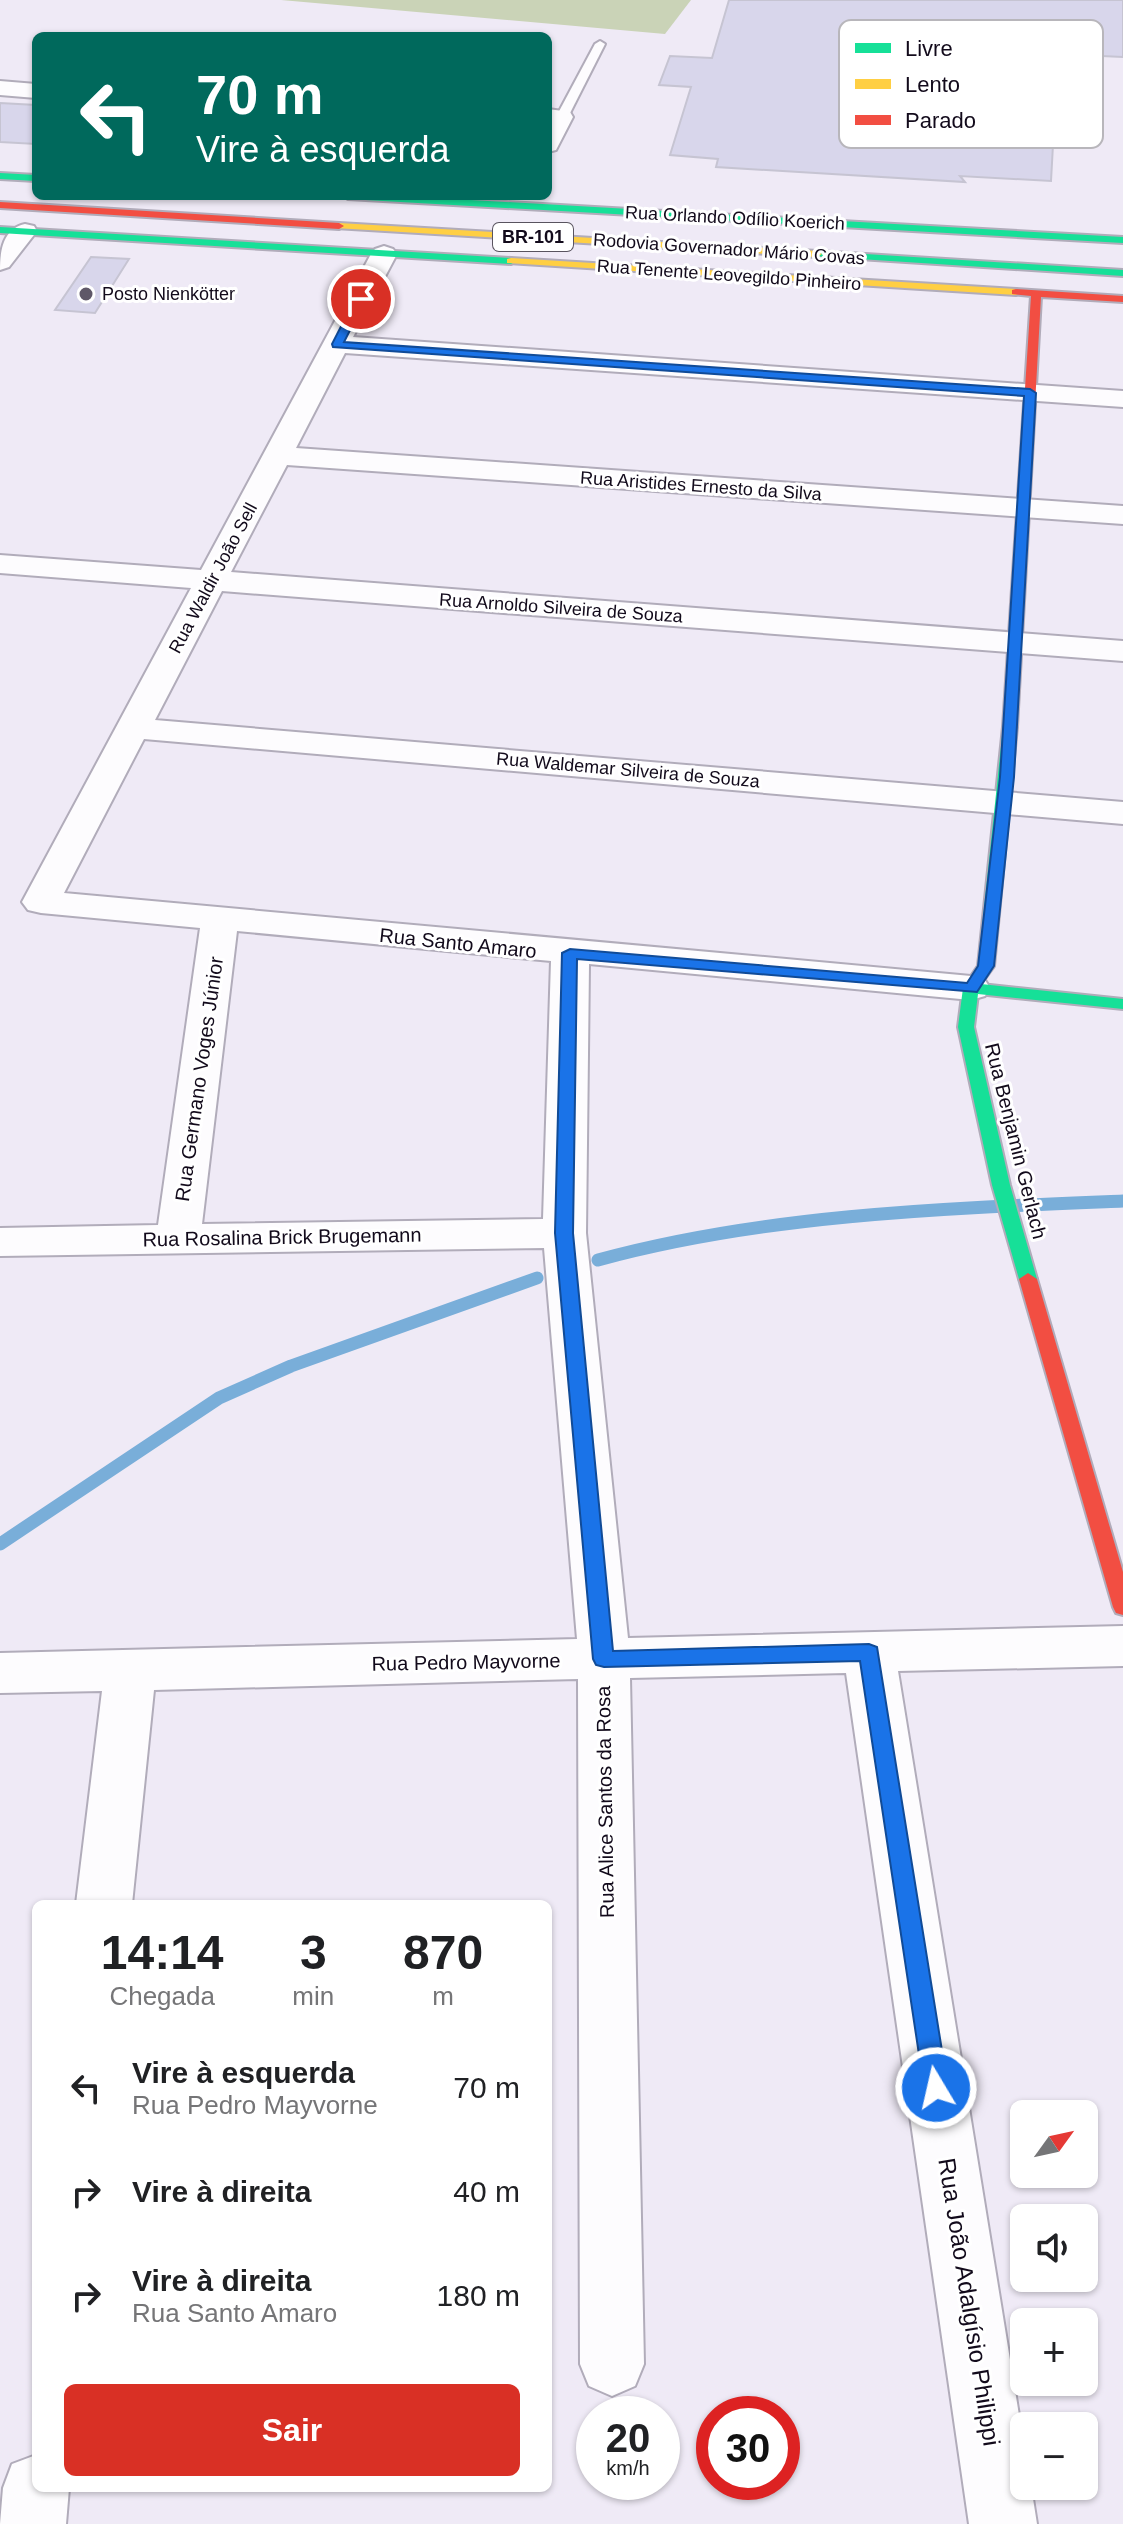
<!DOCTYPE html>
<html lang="pt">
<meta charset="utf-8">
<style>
:root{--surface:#fff;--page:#f2f2f2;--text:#202124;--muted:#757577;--accent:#d93025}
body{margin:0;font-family:Helvetica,sans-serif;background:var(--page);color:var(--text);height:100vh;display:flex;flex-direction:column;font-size:30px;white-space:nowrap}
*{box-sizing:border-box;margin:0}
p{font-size:26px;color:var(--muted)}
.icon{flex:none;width:44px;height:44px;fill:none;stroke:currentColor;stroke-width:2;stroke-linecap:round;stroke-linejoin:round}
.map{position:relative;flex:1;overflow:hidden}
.sheet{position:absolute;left:32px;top:1900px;width:520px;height:592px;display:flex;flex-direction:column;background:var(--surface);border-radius:12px;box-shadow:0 2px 6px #0004}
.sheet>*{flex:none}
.banner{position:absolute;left:32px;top:32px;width:520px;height:168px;border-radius:12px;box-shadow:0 2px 6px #0004;background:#00695c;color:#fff;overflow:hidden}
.needle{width:52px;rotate:57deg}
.tools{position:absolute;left:1010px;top:2100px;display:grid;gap:16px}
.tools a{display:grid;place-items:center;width:88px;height:88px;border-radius:12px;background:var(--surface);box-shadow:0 2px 6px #0004;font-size:40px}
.speed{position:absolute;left:576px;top:2396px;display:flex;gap:16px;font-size:40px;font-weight:700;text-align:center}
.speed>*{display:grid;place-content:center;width:104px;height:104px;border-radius:50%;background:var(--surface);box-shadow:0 2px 6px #0004;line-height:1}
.speed small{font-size:20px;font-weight:400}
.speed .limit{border:12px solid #d22;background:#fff;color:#111}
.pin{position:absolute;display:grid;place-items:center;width:68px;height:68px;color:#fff;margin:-34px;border:4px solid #fff;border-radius:50%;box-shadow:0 2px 8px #0007}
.me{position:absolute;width:88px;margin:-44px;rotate:351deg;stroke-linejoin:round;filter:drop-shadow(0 0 6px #0008)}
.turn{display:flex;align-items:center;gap:28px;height:168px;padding:0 32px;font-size:36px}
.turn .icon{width:104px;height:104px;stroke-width:2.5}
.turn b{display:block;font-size:56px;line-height:68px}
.eta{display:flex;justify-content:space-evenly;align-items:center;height:136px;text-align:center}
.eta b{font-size:48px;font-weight:800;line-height:56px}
.cta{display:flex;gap:16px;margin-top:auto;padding:16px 32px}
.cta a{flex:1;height:92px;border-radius:12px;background:var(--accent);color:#fff;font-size:32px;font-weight:800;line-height:92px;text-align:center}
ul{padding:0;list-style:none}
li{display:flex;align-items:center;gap:24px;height:104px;padding:0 32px}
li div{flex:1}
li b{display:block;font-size:30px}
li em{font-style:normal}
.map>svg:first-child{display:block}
.green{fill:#cad3b7}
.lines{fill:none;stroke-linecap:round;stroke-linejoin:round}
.stream{stroke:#79aed9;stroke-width:13}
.building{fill:#d8d6eb;stroke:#c6c4d2;stroke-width:2}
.lane-casing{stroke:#b1acba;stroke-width:4}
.street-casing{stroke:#b1acba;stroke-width:4}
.fast-casing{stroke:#b1acba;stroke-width:4}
.slow-casing{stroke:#b1acba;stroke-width:4}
.jam-casing{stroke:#b1acba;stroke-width:4}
.lane{fill:#fdfcfe;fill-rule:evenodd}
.street{fill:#fdfcfe;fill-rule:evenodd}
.fast{fill:#16e098;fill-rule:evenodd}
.slow{fill:#ffcf43;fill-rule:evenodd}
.jam{fill:#f24e42;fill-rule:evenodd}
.route{fill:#1a73e8;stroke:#114b97;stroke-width:2}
.poi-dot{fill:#5f5868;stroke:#fff;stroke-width:3}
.labels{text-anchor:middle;stroke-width:6;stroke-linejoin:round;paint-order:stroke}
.far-street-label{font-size:18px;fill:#120a1b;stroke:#fff}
.shield{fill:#fff;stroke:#59545f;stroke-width:2}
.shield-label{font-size:18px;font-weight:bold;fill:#120a1b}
.far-poi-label{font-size:18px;fill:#120a1b;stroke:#fff;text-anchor:start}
.street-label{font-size:20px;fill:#120a1b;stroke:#fff}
.near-street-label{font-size:24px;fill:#120a1b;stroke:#fff}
.key{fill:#fff;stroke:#b8b6bb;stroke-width:2}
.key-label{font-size:22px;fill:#120a1b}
</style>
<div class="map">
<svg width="1123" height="2524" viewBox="0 0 1123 2524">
<rect width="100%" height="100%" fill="#efeaf6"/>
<path class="green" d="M281 0H691L665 34Z"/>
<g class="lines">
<path class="stream" d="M598 1260C766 1214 950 1208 1123 1201
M0 1544 219 1398 291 1366 537 1278"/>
</g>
<path class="building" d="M729 0H1123V57L1058 54 1051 181 960 176 965 182 716 167 718 159 670 155 691 87 659 85 670 56 712 58Z
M0 103 36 105V144L0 142Z
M91 257 129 259 95 313 55 310Z"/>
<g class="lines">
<defs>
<path id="lane" d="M600 41 605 44 568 117 558 119 556 117 595 44Z"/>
<path id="street" d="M0 81 36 84V98L0 95Z
M548 109 570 112 573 117 556 150 548 152Z
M25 224 34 226 37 231 9 267 0 270C0 250 3 229 25 224Z
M384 246 393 249 397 254 353 337 1123 391V407L345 353 296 448 1123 506V524L287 465 231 572 1123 641V661L222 591 155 720 1123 802V824L144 739 64 893 971 976 985 980 990 988 985 996 971 1000 589 964 586 1233 628 1638 1123 1626V1666L898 1671 1024 2446V2486H1031L1037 2524H969L846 1673 630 1678 644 2364 635 2386 612 2396 589 2386 580 2364 578 1679 154 1690 132 1904H76L102 1691 0 1693V1653L577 1639 544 1248 0 1256V1228L158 1225 200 928 41 913 28 910 22 902 191 588 0 573V555L201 570 371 254 375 249ZM237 931 551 961 543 1219 202 1224Z
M36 2455V2488H69L66 2524H0L3 2488 12 2464Z"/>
<path id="fast" d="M0 173 36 175V181L0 179Z
M343 196H400L1123 237V243L348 199Z
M0 227 511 258 516 261 511 264 0 233Z
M817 251 1123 270V276L813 256 812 254Z
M1010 723 1017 727 994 966 981 984 1123 999V1009L978 994 974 1027 1010 1185 1037 1279 1028 1285 1019 1279 992 1185 958 1027 963 988 978 966 1003 727Z"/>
<path id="slow" d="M339 223 817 251 822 254 817 257 335 228 334 226Z
M511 258 1016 289 1021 292 1016 295 507 263V259Z"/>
<path id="jam" d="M0 202 339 223 344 226 339 229 0 208Z
M1016 289 1123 296V302L1041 297 1017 727 1010 731 1003 727 1031 296 1012 294V290Z
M1028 1273 1037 1279 1123 1572V1615L1116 1613 1113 1607 1019 1279Z"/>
</defs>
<use href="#lane" class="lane-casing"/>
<use href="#street" class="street-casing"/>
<use href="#fast" class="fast-casing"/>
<use href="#slow" class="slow-casing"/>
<use href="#jam" class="jam-casing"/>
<use href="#lane" class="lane"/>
<use href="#street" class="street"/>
<use href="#fast" class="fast"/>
<use href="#slow" class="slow"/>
<use href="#jam" class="jam"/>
</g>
<path class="route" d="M361 296 366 299 344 342 1030 389 1036 393 1014 777 994 966 977 992 577 959 573 1233 613 1651 869 1644 877 1647 948 2088 945 2096 936 2099 928 2096 924 2088 860 1661 604 1667 596 1665 593 1659 555 1233 562 953 570 949 967 983 978 966 1000 777 1024 396 333 347 332 344 355 299Z"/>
<circle class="poi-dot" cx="86" cy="294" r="8"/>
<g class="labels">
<g class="far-street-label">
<text transform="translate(735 218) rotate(3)" y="6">Rua Orlando Odílio Koerich</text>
<text transform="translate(729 249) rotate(4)" y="6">Rodovia Governador Mário Covas</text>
<text transform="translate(729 275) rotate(4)" y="6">Rua Tenente Leovegildo Pinheiro</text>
<text transform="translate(701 486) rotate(4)" y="6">Rua Aristides Ernesto da Silva</text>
<text transform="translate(213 578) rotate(-62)" y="6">Rua Waldir João Sell</text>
<text transform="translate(561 608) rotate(4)" y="6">Rua Arnoldo Silveira de Souza</text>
<text transform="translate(628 770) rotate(5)" y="6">Rua Waldemar Silveira de Souza</text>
</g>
<rect class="shield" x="493" y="223" width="80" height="28" rx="6"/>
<g class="shield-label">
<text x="533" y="243">BR-101</text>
</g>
<g class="far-poi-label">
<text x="102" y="300">Posto Nienkötter</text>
</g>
<g class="street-label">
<text transform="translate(458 943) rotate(6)" y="7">Rua Santo Amaro</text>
<text transform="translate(199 1079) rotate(-82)" y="7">Rua Germano Voges Júnior</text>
<text transform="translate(1016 1141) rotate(76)" y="7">Rua Benjamin Gerlach</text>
<text transform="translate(282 1237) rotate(-1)" y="7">Rua Rosalina Brick Brugemann</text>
<text transform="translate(466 1662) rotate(-1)" y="7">Rua Pedro Mayvorne</text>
<text transform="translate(605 1802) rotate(-91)" y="7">Rua Alice Santos da Rosa</text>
</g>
<g class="near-street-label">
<text transform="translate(969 2302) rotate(81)" y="8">Rua João Adalgísio Philippi</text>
</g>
</g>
<rect x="839" y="20" width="264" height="128" rx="12" class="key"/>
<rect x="855" y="43" width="36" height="10" fill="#16e098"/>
<rect x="855" y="79" width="36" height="10" fill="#ffcf43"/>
<rect x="855" y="115" width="36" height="10" fill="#f24e42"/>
<g class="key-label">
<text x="905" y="56">Livre</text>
<text x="905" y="92">Lento</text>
<text x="905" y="128">Parado</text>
</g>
</svg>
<div class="tools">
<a><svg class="needle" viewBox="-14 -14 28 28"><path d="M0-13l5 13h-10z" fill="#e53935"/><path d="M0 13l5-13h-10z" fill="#757577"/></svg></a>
<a><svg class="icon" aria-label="sound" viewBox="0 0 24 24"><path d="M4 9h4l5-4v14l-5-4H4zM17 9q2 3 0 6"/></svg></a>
<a>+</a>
<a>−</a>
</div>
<div class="speed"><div>20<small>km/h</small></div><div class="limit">30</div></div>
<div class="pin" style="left:361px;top:299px;background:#d93025"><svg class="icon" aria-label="arrive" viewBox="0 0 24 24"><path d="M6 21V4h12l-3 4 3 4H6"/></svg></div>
<svg class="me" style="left:936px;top:2088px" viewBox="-20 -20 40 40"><circle r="17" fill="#1a73e8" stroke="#fff" stroke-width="3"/><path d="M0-11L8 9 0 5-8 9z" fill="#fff"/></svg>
<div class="banner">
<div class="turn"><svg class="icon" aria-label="left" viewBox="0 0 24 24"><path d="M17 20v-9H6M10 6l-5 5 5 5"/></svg><div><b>70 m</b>Vire à esquerda</div></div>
</div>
<section class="sheet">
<div class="eta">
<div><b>14:14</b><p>Chegada</p></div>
<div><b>3</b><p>min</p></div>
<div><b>870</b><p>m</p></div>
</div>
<ul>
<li><svg class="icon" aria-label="left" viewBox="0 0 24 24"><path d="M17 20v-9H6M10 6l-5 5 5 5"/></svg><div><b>Vire à esquerda</b><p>Rua Pedro Mayvorne</p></div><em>70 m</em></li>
<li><svg class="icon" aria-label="right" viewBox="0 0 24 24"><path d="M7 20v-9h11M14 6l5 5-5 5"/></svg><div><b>Vire à direita</b></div><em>40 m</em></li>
<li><svg class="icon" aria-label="right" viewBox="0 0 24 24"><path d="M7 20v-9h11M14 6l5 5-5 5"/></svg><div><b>Vire à direita</b><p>Rua Santo Amaro</p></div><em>180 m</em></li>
</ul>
<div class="cta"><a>Sair</a></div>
</section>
</div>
